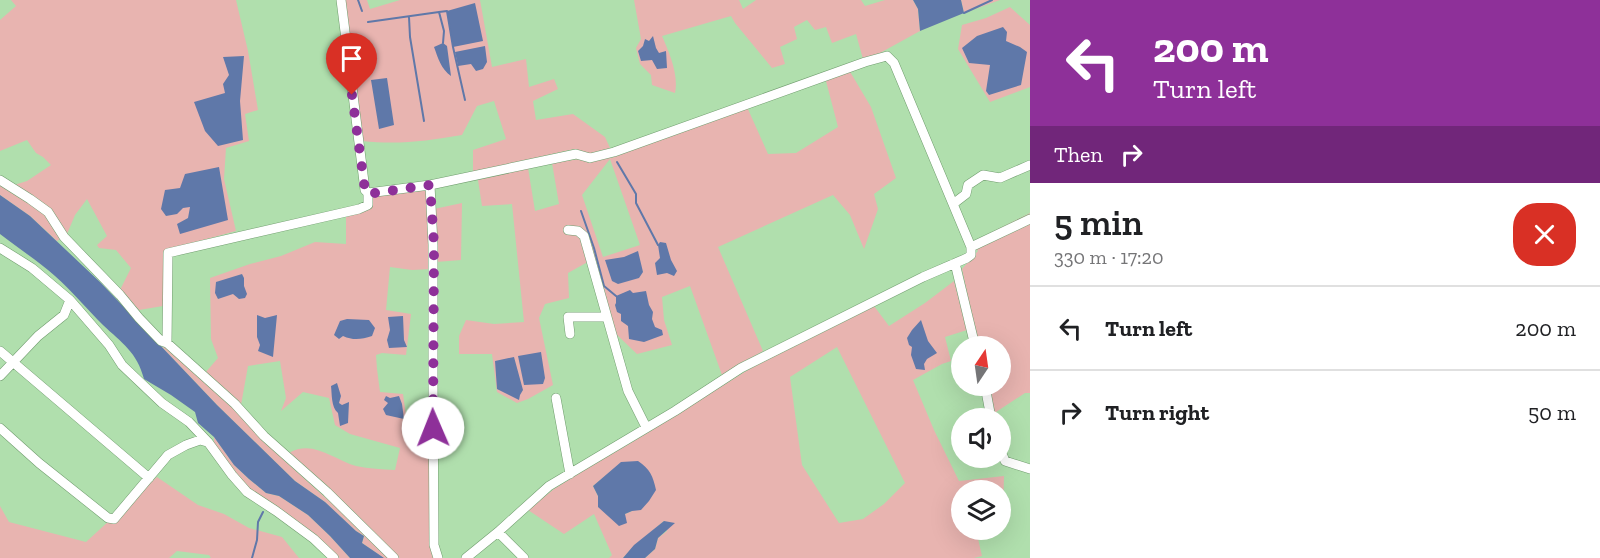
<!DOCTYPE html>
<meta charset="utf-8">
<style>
:root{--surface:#fff;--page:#f6f6f6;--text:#202124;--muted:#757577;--line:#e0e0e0}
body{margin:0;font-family:"Zilla Slab",serif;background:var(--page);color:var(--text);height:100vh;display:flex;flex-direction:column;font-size:22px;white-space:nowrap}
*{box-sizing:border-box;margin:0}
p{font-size:20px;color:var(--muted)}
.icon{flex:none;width:33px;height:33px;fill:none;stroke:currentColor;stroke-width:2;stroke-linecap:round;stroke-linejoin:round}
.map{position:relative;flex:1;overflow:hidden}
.drawer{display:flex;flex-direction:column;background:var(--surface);width:570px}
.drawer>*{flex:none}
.top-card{background:#8e3099;color:#fff;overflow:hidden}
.needle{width:39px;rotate:13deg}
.buttons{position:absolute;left:951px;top:336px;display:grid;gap:12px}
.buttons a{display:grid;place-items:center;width:60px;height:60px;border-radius:50%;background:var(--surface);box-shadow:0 6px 24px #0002;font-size:30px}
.pin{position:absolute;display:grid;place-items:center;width:51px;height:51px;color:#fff;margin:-62px -26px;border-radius:50% 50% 50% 0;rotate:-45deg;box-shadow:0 0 6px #0007}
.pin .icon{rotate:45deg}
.me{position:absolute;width:66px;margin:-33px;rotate:359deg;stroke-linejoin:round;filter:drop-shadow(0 0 4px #0008)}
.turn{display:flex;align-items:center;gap:21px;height:126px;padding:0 24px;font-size:27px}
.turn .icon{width:78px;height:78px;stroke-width:2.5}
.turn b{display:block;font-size:42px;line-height:51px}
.then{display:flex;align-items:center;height:57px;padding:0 24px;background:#0003;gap:12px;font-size:22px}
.round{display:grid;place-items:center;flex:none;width:63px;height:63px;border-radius:24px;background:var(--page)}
.summary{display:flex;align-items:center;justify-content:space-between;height:102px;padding:0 24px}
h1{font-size:36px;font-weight:600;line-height:45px}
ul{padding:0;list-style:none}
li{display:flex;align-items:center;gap:18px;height:84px;padding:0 24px;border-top:2px solid var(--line)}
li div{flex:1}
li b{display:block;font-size:22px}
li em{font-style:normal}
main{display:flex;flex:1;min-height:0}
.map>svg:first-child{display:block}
.green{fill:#e8b4b0;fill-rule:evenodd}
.water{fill:#5f78a9}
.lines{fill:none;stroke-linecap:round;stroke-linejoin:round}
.stream{stroke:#5f78a9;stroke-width:2}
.minor-casing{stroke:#709d6e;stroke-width:10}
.minor{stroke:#fff;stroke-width:9}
.route{stroke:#8e3099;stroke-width:10;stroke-dasharray:0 18}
</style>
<main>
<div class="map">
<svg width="1030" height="558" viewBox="0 0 1030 558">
<rect width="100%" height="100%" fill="#b0dfad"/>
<path class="green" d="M11 0H236L248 51 258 110 245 114 249 141 226 148 224 179 236 231 166 250 163 306 139 310 120 290 131 268 116 250 99 248 97 245 107 236 87 199 75 215 67 234 57 241 30 216 0 195V176L14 185 27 181 51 165 43 157 36 153 27 140 0 151V20L16 6Z
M344 0H367L370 9 400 0H480L492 67 526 59 529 87 554 79 558 89 533 101 536 120 573 114 605 137 610 148 588 154 574 149 473 172V150L506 139 494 101 477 106 462 135C426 141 399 145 362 141Z
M634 0H739L743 9 756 0H861L865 6 885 0H913L918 9 920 31 880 53 863 59 856 34 832 43 826 27 815 30 807 20 794 27 797 39 780 47 785 64 772 68 735 23 731 16 662 36C669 52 679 75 675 93L652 85 651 75 640 64 636 48 641 39Z
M961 0H1000L964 13Z
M1010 7 1030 25V87L990 102 958 49 962 25 986 18Z
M849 70 871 107 896 178 874 194 878 209 864 249 850 215 833 195 718 247 763 351 722 375 690 286 662 297 664 320 672 345 637 354 615 333 593 259 568 273 569 298 545 304 539 318 553 385 528 399 517 403 497 392 492 354H459V336L466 320 494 324 524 322 512 204 482 206 478 180 528 168 535 211 559 204 552 163 580 159 589 163 609 155 611 158 747 107 768 154 796 153 838 127 826 81ZM610 159 640 245 603 257 582 195Z
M426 190 431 269 412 270 390 267 386 310 411 314 406 355 382 353 376 355 377 369 380 392 403 394 407 422H429L435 558H397L289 453C313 439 334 460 356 466 369 469 382 469 395 470L400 448 350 434 335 425 329 398 303 392 281 411 286 398 280 361 248 366 241 405 205 373 218 358 211 339 210 278 250 264 281 256 315 242 346 244V217L366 210 372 207V197Z
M462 203 461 260 436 262 434 209Z
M1030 213V393H1025L993 414 987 386H1000V346H978L962 269 978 251 972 242Z
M954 281 967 330 945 337 951 361 942 364 913 380 934 430 959 481 1004 476 1003 513 1001 514 1000 490H962V530H976L982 556 974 558H645L655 549 658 538 667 531 664 521 632 548 623 558H609L612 555 594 514 564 534 528 510 554 489 581 472 634 441 751 368 874 306 889 326 925 303ZM837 347 905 483 884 504 863 519 839 523 802 465 790 377ZM622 462 632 511 625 514 598 507V496L593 486Z
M162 347 168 348 236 409 285 461 392 558H384L362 543 364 536 356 531 325 502 295 481 217 405Z
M214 437 234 465 249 479 266 493 279 496 308 515 330 536 350 558H336L248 488 234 472 214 446Z
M157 477 198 505 224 514 249 528 282 537 299 558H211L209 555 177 551 169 558H0V506L9 522 86 542Z"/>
<path class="water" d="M913 0H961L964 13 920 31 918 9Z
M475 3 483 41 453 47 447 11Z
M1003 27 1007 32 1006 41 1020 47 1027 52 1021 85 989 95 986 91 990 65 969 63 962 48 977 36Z
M653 36 656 48 659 53 666 51 667 68 657 69 652 60 641 61 638 51 643 46 645 39 649 41Z
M443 43 447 46 451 76C441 69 438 58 434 47Z
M485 46 487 62 483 69 476 71 471 64 458 66 455 52Z
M244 56 240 101 243 140 218 146 205 131 194 102 225 93 223 84 229 75 223 57Z
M387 78 394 125 379 129 371 80Z
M219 167 228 220 180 234 177 224 188 218 190 207 183 208 177 214 166 216 161 209 165 190 180 188 185 174Z
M0 195 30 216 101 283 217 405 295 481 325 502 356 531 364 536 362 543 384 558H350L330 536 308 515 279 496 266 493 249 479 234 465 214 437 198 423 195 412 171 395 144 379C137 352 122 343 103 325 87 309 72 291 55 276 38 261 18 248 0 234Z
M660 242 666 243 671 260 677 271 674 276 667 273 657 275 655 263 660 258 658 245Z
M638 251 643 272 639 278 618 284 612 281 605 260 624 257Z
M242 274 244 278V286L247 294 245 298 239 299 233 294 218 299 215 293 216 282Z
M630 290 633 293 646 291 649 305 653 312 652 319 655 327 662 330 663 335 644 342 629 339 628 326 621 321V314L617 312 615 305 616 303V296Z
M257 315 265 318 277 315 273 357 258 351 260 345 257 337Z
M403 316 404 340 407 347 389 348 387 340 390 330 388 317Z
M347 319 369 320 375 328 372 336C362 339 354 341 343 336L339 339 334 335 340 321Z
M921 320 928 341 937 353 927 359 924 364 925 370 916 369 911 355 912 347 909 345 907 338 912 330Z
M541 352 545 378 543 384 524 385 518 356Z
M514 357 523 390 520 395 519 400 497 389 495 361Z
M337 383 341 396 339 403 342 405 349 402 348 423 340 426 338 413C331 407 332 394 331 386Z
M386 396 390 398 399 396 402 404 404 419 386 415 383 409 388 403 384 400Z
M638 461C650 469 653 476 656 490L649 501 641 510 632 511 625 514 627 523 619 526 598 507V496L593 486 621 462Z
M664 521 675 523 658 538 655 549 645 558H623L634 545Z"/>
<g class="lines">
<path class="stream" d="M358 0 362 11
M439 12 447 11 453 47 465 100
M964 13 992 0
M409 17 410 37 424 121
M368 22 439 12 444 31 443 43
M617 162 636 194V203L658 245
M581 211 594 248 604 286 616 296
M252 558 257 540 258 522 263 512"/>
<defs>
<path id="minor" d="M0 180 30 199 48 212 64 237 120 295 139 318 161 341 167 343 235 404 264 436 327 492 394 558
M430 185 433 245V380L434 545 438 558
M368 193 430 185 576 154 590 158 614 152 865 62 887 56 894 63 971 247V255L967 258 923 277 741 368 675 411 549 486 498 532 466 558
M953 204 966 194 968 185 983 175 1000 178 1030 165
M568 230 578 231 584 236 628 391 646 427
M971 247 1030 219
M0 248 32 268 70 300 109 345 122 365 162 403 189 422 208 442 232 475 247 492 276 511 314 539 334 558
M955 263 975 346
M570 334 568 317H607
M167 343 168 253 359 209 368 205V193L365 190 341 0
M0 351 149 478
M0 376 38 336 64 315 70 300
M985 386 991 418
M556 398 570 474
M0 428 39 463 108 518 114 519 168 455 186 445 200 440 207 442
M1000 449 1005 461 1030 469
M498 532 524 558"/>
</defs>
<use href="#minor" class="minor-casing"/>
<use href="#minor" class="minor"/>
</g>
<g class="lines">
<path class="route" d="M352 95 365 190 368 194 430 185 434 244 433 428"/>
</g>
</svg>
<div class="buttons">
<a><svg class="needle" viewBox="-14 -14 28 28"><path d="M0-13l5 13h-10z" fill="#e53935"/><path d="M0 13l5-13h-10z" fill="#757577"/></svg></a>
<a><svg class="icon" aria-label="sound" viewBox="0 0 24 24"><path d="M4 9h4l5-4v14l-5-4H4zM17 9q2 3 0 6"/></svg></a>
<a><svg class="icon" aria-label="layers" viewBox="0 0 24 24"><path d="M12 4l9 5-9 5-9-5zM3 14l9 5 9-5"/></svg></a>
</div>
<div class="pin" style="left:352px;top:95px;background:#d93025"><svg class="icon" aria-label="arrive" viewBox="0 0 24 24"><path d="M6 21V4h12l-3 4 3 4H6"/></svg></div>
<svg class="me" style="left:433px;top:428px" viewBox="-20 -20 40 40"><circle r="19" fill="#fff"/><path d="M0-13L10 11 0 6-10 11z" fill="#8e3099"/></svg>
</div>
<section class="drawer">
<div class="top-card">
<div class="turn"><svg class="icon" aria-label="left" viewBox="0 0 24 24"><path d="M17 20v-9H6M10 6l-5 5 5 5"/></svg><div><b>200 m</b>Turn left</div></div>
<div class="then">Then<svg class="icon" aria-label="right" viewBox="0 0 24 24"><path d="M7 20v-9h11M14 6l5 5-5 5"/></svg></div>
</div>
<div class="summary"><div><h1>5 min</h1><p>330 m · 17:20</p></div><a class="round" style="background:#d93025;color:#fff"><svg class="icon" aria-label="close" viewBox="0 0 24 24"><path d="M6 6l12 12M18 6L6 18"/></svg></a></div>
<ul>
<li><svg class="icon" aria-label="left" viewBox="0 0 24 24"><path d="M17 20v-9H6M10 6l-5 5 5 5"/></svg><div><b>Turn left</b></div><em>200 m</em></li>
<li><svg class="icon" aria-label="right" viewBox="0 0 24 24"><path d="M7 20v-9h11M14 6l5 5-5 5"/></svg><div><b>Turn right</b></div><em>50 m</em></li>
</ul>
</section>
</main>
